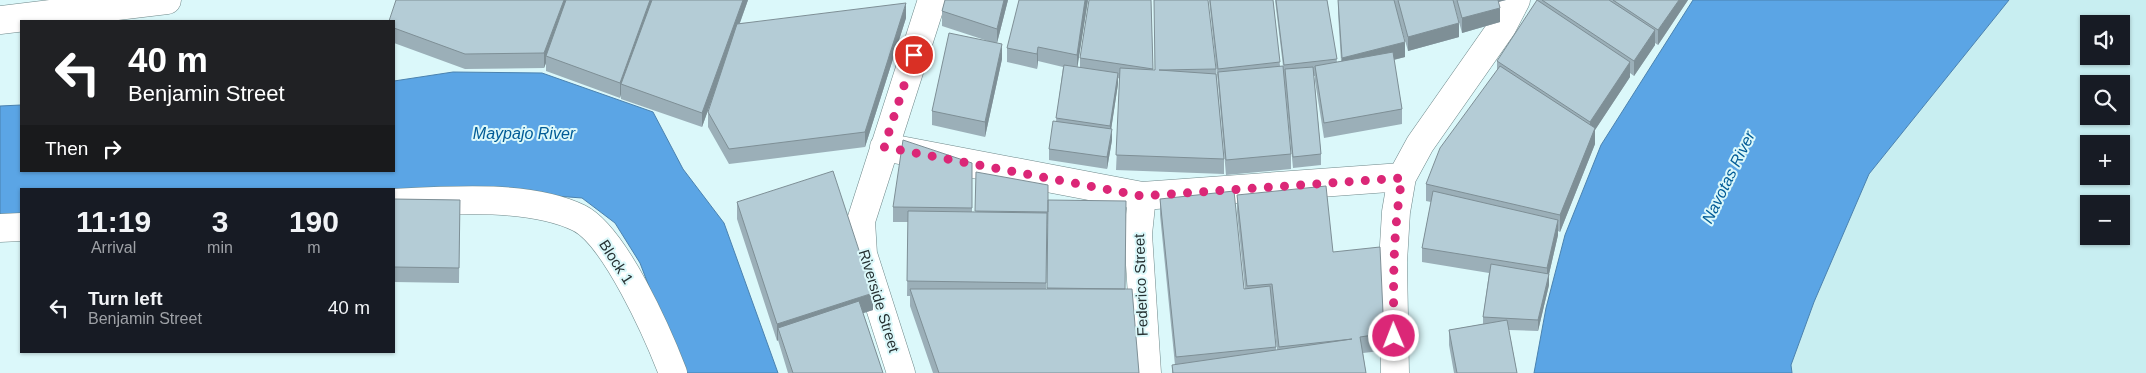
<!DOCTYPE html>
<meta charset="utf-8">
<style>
:root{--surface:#171b24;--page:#20242c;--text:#f1f3f6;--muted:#9ea1a6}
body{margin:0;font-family:Arial,sans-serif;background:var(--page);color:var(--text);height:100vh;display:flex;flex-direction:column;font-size:19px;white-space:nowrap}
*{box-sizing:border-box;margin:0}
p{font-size:16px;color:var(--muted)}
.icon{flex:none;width:28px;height:28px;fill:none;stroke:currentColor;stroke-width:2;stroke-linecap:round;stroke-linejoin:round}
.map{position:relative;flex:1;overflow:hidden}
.details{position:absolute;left:20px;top:188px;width:375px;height:165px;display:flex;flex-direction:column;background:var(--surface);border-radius:0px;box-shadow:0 1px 4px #0004}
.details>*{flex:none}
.hud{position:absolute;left:20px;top:20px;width:375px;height:152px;border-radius:0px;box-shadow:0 1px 4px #0004;background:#202124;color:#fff;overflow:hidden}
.buttons{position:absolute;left:2080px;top:15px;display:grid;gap:10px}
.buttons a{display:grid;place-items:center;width:50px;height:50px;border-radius:0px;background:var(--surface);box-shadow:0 1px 4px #0004;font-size:25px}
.pin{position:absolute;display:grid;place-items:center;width:42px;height:42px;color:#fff;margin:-21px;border:2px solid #fff;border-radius:50%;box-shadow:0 1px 5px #0007}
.me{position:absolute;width:55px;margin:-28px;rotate:359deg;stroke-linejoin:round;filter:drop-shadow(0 0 4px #0008)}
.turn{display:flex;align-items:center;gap:18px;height:105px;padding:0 25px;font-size:22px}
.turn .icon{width:65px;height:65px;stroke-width:2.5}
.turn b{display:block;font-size:35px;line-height:42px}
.then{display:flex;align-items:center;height:48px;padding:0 25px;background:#0003;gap:10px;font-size:19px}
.eta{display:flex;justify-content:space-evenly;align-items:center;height:85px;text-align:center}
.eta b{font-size:30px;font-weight:700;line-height:35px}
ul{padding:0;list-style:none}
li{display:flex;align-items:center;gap:15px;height:70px;padding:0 25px}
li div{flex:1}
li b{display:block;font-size:19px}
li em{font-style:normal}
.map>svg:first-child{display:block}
.built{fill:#c8eef1;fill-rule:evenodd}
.water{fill:#5ba5e5;stroke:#4b82af}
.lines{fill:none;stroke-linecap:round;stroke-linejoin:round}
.street-casing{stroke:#6e888a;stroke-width:29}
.street{stroke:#fff;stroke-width:28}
.wall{fill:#9bafb8;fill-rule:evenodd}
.shaded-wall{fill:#7e8f96}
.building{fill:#b4ccd6;stroke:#7e8f96}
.route{stroke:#db2777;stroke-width:9;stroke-dasharray:0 16.2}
.labels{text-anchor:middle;stroke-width:4;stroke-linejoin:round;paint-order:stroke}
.street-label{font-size:15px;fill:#263132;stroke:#dbf8fa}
.water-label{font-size:16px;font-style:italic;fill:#005b96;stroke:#dbf8fa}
</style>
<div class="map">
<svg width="2146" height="373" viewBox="0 0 2146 373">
<rect width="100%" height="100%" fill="#dbf8fa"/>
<path class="built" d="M2009 0H2146V373H1792L1791 365 1814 302 1869 174ZM2089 24H2121V56H2089ZM2089 84H2121V116H2089ZM2089 144H2121V176H2089ZM2089 204H2121V236H2089Z"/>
<path class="water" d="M1693 0H2009L1869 174 1814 302 1791 365 1792 373H1534L1546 308 1565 235 1601 145Z
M453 72 542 73 653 112 683 169 724 223 778 373H682L640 263 615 223 582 198 450 188 394 191V189H21V215L0 217V106L21 105V171H394V81Z"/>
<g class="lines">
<defs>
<path id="street" d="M0 20 167 0
M884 147 1142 196 1402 177
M1142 196 1138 234 1147 373
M394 203C448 200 530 194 579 218 615 236 658 334 673 373
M0 228 21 227
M901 373 863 254 861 221 932 0
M1395 373 1393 262 1396 212 1402 177 1420 144 1502 27 1516 0"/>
</defs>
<use href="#street" class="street-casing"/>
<use href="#street" class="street"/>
</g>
<path class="wall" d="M396 0H748L740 23 906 18 865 147 729 164 708 127V112L715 90 702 127 621 99V94L620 98 546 71V63L544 68 465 69 394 43V21Z
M945 0H1008L997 43 1002 59 985 137 932 125V111L994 43 942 26V11Z
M1088 0 1077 67H1080V58L1151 0 1153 70 1216 69 1224 159V174L1116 170 1120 79 1118 78V84L1111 129 1112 140 1107 169 1049 160V149L1056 121 1063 67 1038 61 1037 69 1007 62V48Z
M1209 0H1273L1280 66H1283L1275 0H1327L1337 62 1341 61 1338 13V0H1453L1459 37 1408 51 1400 23 1405 57 1394 60 1402 109V124L1324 138 1315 81V76H1314L1321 154V165L1293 168 1283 67 1291 154V169L1226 175 1218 84Z
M1453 0H1506L1498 2 1500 22 1462 33Z
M1538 0H1688L1658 45 1655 43V45L1634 76 1630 73V77L1595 130V144L1560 232 1558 231V235L1549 274V285L1538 331 1509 330 1517 373H1454L1449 345V330L1483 324V317L1489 273 1422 262V248L1431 202 1426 201V184L1497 71V61Z
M972 163V212H975L1048 185V224H1047L1046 289H1047L1048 200 1125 289 1139 373H933L910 306V296H907L908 222H893V207Z
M1237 195 1333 252 1383 329 1380 351 1363 353 1366 373H1172V365H1175L1160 215V199L1244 289H1245L1237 212ZM1271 300 1277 350H1276V347Z
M394 199 460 200 459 283 394 282Z
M737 202 873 310 863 313 883 373H788L778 340 777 341 737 219Z"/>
<path class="shaded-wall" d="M564 0H569L546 56V63L544 68V53Z
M650 0H656L621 84V94L620 98V83Z
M743 0H748L702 127V113Z
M1004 0H1008L997 43V29Z
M1085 0H1088L1077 70V55Z
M1494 0H1506L1494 3Z
M1679 0H1688L1658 45V30Z
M906 3V18L865 147V132Z
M1500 8V22L1462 33V18Z
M1459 23V37L1408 51V37Z
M1655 30V45L1634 76V61Z
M1405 42V57L1342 72V58Z
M1002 44V59L985 137V122Z
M1038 47V61L1037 69V54Z
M1630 62V77L1595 130V144L1560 232V215L1590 137V122Z
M1118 73V84L1110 137V126Z
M1112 129V140L1107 169V157Z
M1558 220V235L1547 283V268Z
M1549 274V285L1538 331V320Z
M873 293V310L782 339 778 328V340L777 341V324Z
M1383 313V329L1380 351V334Z"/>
<path class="building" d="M396 0H564L544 53 465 54 394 28V21H389Z
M566 0H650L620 83 546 56Z
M652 0H743L702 113 621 84Z
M945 0H1004L997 29 942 11Z
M1019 0H1085L1077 55 1038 47 1037 54 1007 48Z
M1089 0H1151L1153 69 1080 58Z
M1154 0H1208L1216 69 1159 70 1216 74 1224 159 1116 155 1120 68 1155 70Z
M1210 0H1273L1280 62 1218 69Z
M1276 0H1327L1337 59 1284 65Z
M1338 0H1394L1405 42 1342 58Z
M1398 0H1453L1459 23 1408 37Z
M1457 0H1498L1500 8 1462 18Z
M1537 0 1630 62 1590 122 1497 61Z
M1542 0H1609L1655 30 1634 61Z
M1613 0H1679L1658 30Z
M906 3 865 132 729 149 708 112 737 24Z
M949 33 1002 44 985 122 932 111Z
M1393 52 1402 109 1324 123 1315 66Z
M1064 65 1118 73 1110 126 1056 118Z
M1283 66 1291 154 1226 160 1218 72Z
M1500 66 1595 128 1560 215 1426 184 1440 148Z
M1313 67 1321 154 1293 157 1285 69Z
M1053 121 1112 129 1107 157 1049 149Z
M903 140 972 163V208L893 207Z
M833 171 873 293 777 324 737 202Z
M976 172 1048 185V212L975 211Z
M1326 186 1333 252 1380 247 1383 313 1380 334 1360 337 1366 373H1173L1172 365 1352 339 1279 347 1272 284 1247 286 1237 195Z
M1234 191 1244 289 1270 286 1276 347 1176 357 1160 199Z
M1433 191 1558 220 1547 268 1422 248Z
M394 199 460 200 459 268 394 267Z
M1048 200 1126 201 1125 289 1047 288Z
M908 211 1047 213 1046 283 907 281Z
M1491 264 1549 274 1538 320 1483 317Z
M910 289H1132L1139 373H939Z
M859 301 883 373H793L778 328Z
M1507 320 1517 373H1457L1449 330Z"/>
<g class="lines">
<path class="route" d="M914 55 884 147 1142 196 1402 178C1393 231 1393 282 1394 336"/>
</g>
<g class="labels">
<g class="street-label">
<text transform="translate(616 262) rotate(57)" y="5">Block 1</text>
<text transform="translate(1141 285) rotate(-92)" y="5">Federico Street</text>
<text transform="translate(879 301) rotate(73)" y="5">Riverside Street</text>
</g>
<g class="water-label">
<text x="524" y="139">Maypajo River</text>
<text transform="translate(1728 177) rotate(-64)" y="6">Navotas River</text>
</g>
</g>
</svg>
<div class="buttons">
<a><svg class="icon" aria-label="sound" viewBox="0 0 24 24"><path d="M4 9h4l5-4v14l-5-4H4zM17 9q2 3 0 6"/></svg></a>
<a><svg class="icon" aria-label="search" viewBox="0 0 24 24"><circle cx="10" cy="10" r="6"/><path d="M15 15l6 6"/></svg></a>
<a>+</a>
<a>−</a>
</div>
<div class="pin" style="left:914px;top:55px;background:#d93025"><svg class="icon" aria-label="arrive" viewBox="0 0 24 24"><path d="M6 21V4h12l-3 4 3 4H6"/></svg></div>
<svg class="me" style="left:1394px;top:336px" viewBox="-20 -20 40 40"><circle r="17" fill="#db2777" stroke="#fff" stroke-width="3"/><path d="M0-11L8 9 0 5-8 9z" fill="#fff"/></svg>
<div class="hud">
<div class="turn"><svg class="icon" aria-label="left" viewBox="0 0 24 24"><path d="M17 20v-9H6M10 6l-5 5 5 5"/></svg><div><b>40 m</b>Benjamin Street</div></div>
<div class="then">Then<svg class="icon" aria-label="right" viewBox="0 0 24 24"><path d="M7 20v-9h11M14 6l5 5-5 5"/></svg></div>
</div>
<section class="details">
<div class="eta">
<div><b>11:19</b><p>Arrival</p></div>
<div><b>3</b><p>min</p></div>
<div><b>190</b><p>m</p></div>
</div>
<ul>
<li><svg class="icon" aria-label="left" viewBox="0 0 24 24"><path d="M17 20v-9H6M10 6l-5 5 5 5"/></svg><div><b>Turn left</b><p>Benjamin Street</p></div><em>40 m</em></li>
</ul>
</section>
</div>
